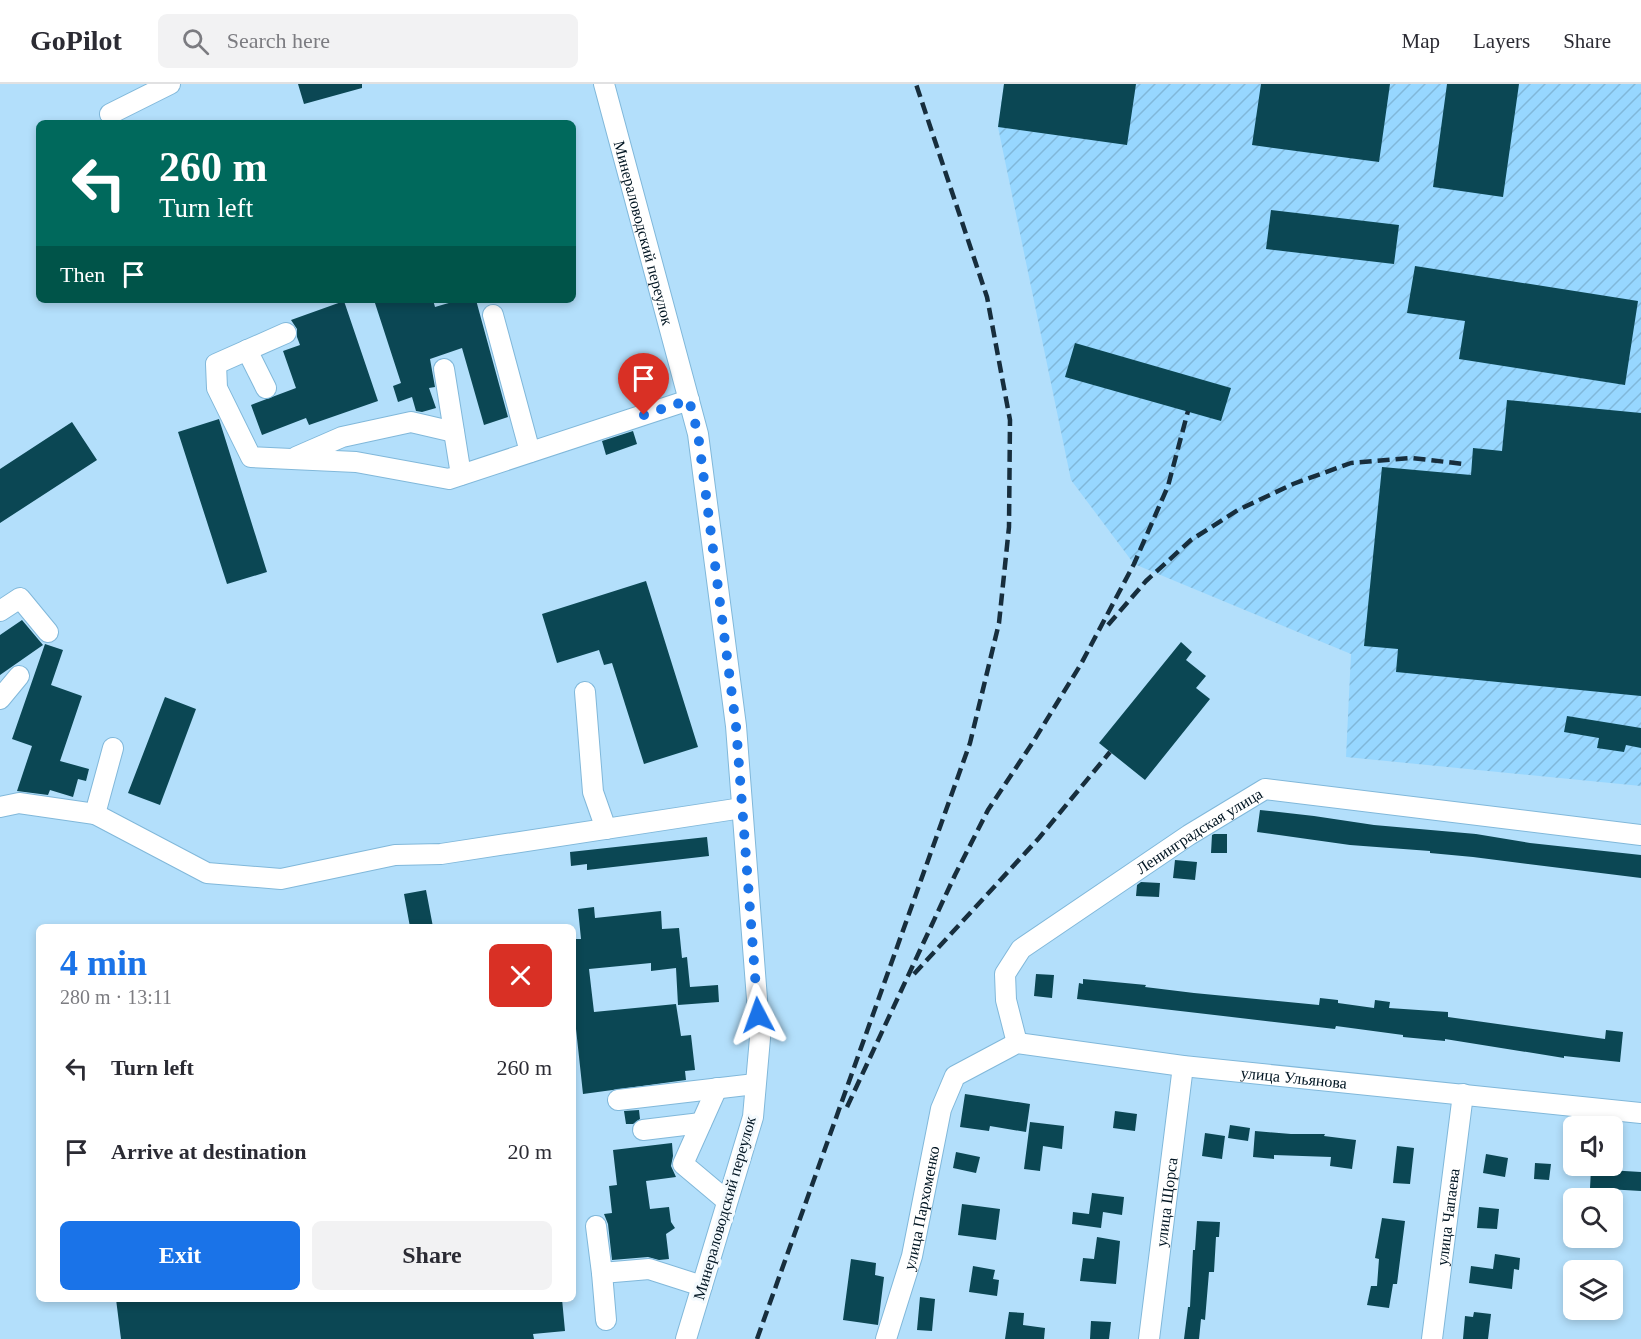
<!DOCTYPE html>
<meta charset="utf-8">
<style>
:root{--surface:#fff;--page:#f2f2f3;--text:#2b2b33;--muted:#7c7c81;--line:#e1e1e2;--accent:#1a73e8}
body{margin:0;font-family:Georgia,serif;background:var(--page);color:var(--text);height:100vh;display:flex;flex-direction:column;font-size:22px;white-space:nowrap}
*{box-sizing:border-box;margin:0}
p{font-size:20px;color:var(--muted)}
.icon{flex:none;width:33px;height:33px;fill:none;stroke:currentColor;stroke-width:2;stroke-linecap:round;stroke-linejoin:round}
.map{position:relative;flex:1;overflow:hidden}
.panel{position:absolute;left:36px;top:840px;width:540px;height:378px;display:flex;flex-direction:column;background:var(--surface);border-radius:9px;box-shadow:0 3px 9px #0003}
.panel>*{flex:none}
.banner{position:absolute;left:36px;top:36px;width:540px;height:183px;border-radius:9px;box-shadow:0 3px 9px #0003;background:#00695c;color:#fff;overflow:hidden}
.buttons{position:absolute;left:1563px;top:1032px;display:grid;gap:12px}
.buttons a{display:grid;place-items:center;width:60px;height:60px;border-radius:9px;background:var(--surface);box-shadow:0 3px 9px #0003;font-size:30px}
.pin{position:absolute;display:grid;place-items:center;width:51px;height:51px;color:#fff;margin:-62px -26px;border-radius:50% 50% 50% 0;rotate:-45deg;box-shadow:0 0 6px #0007}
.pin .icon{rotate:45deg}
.me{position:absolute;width:66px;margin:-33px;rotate:356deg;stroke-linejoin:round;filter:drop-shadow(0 0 4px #0008)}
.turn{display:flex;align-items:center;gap:21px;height:126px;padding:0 24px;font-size:27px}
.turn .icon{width:78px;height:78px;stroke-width:2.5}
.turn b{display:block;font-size:42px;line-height:51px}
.then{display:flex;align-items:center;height:57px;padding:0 24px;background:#0003;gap:12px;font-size:22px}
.round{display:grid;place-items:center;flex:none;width:63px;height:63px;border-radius:9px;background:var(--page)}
.headline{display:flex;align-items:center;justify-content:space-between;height:102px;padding:0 24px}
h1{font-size:36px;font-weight:800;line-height:45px;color:var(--accent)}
.button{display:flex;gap:12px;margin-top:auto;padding:12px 24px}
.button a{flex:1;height:69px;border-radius:9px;background:var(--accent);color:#fff;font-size:24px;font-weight:800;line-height:69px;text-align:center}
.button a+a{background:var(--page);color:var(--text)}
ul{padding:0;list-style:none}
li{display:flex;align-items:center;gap:18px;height:84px;padding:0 24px}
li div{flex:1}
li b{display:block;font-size:22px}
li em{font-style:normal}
header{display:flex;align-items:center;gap:36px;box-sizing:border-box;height:84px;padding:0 30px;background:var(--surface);border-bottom:2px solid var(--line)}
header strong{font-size:28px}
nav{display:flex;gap:33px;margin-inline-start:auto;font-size:21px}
.search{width:420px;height:54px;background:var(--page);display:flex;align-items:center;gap:15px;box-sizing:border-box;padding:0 21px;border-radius:9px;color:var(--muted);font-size:22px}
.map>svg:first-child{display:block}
.industrial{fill:url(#industrial-furrows)}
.building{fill:#0b4754}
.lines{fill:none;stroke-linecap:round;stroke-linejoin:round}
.minor-casing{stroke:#81b8da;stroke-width:22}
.minor{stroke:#fff;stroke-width:20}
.rail{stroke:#172e3d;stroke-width:4.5;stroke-dasharray:12 6;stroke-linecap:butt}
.route{stroke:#1a73e8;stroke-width:10;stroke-dasharray:0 18}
.labels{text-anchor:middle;stroke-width:6;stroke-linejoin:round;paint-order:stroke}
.street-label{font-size:16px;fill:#011522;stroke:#f4fafe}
</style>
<header>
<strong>GoPilot</strong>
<div class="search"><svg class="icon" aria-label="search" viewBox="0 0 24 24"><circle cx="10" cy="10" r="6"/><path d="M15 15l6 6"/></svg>Search here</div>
<nav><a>Map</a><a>Layers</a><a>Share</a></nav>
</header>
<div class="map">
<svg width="1641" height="1255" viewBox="0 0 1641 1255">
<defs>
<pattern id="industrial-furrows" width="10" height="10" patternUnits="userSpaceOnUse" patternTransform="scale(1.5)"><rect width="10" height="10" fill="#97d7ff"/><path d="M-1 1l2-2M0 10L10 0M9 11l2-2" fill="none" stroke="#80b8da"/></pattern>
</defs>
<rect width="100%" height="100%" fill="#b3dffb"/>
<path class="industrial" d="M1004 0H1641V702L1346 673 1351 570 1134 480 1071 396 998 43Z"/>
<path class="building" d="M298 0H362V4L304 20Z
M1004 0H1136L1127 61 998 43Z
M1261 0H1390L1379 78 1252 61Z
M1447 0H1519L1503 113 1433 103Z
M1271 126 1399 141 1394 180 1266 165Z
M1415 182 1638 217 1625 301 1459 275 1465 237 1407 229Z
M374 216H433L435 223 459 216H476L508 333 484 341 462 264 430 275 435 303 429 304 436 324 422 328 416 327 412 313 398 318 393 302 401 299Z
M344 217 378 317 309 341 306 334 262 351 251 321 296 304 283 267 300 261 297 253V245L291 236Z
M1075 259 1231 304 1221 337 1065 293Z
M1507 316 1641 329V612L1396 588 1398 565 1364 562 1382 383 1471 391 1473 364 1502 367Z
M219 335 267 488 227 500 178 348Z
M72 338 97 376 0 439V385Z
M633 347 637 360 606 371 602 357Z
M646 497 698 663 644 680 612 579 604 581 599 566 557 579 542 530Z
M22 536 43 561 0 591V551Z
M1181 558 1192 568 1186 576 1206 592 1196 604 1210 615 1145 696 1099 659Z
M45 560 63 566 51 601 82 612 60 677 89 685 86 697 78 695 73 713 50 706 48 711 17 707 32 662 12 655Z
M165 613 196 625 160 721 128 709Z
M1567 632 1641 644V664L1626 661 1624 668 1597 664 1599 654 1564 648Z
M1260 726 1314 732 1374 741 1476 750 1530 759 1641 771V794L1473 773 1430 769V767L1350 761 1257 748Z
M1214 750H1227V769H1211L1212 751Z
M707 753 709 772 587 786V780L571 782 570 768Z
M1175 776 1197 778 1195 796 1173 794Z
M1141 798 1160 799 1159 813 1136 812 1137 801Z
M426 806 433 843H410L404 810Z
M594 823 595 834 661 827 662 845 679 844 682 874 687 873 690 903 718 901 719 918 678 921 676 884 651 887V879L589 885 594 928 676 920 681 952 691 951 695 986 685 987 686 996 583 1010 573 917V855H581L578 825Z
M1036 890 1054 891 1052 914 1034 912Z
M1083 895 1146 901 1145 903 1194 909 1319 921 1320 914 1338 916V919L1374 924 1375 916 1390 918 1389 924 1448 928V933L1605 955 1606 946 1623 948 1620 978 1564 972V974L1445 955V957L1403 953V951L1336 942 1335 945 1077 915 1079 899 1083 900Z
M965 1010 1030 1020 1026 1048 990 1042 989 1047 960 1043Z
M639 1026 640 1035 633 1040H626L624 1027Z
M1115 1027 1137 1030 1135 1047 1113 1044Z
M1030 1038 1064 1042 1062 1065 1043 1062 1040 1087 1024 1085Z
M1230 1041 1250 1044 1248 1057 1228 1054Z
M1255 1047 1291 1050H1325L1324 1052 1356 1056 1352 1085 1330 1082 1331 1073 1274 1071V1075L1253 1073Z
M1205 1049 1225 1052 1222 1075 1202 1072Z
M672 1059 673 1072 671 1082 676 1093 646 1097 650 1125 669 1123 671 1138 675 1144 666 1150 669 1175 659 1176 648 1173 612 1176 608 1140 604 1130 612 1129 609 1102 617 1101 613 1066Z
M1397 1062 1414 1064 1410 1100 1393 1099Z
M956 1068 980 1073 976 1089 953 1084Z
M1486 1070 1508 1074 1505 1093 1483 1089Z
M1535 1079 1551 1080 1549 1096 1534 1095Z
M1591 1085 1641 1088V1107L1590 1104Z
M1092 1109 1124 1113 1122 1131 1103 1128 1101 1144 1072 1140 1073 1128 1089 1130Z
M962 1120 1000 1125 996 1156 958 1151Z
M1479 1123 1499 1125 1497 1145 1477 1144Z
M1382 1134 1405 1137 1397 1200H1393L1389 1224 1367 1221 1371 1202H1377L1379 1175 1375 1174Z
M1197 1137 1220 1138 1219 1153H1216L1214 1188H1209L1205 1236 1201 1235 1199 1255H1184L1188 1223H1190L1193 1166H1195Z
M1097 1153 1120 1157 1116 1200 1080 1197 1083 1174 1094 1175Z
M1495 1170 1520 1174 1519 1186 1514 1185 1512 1205 1469 1199 1471 1182 1493 1185Z
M851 1175 876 1179 875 1191 884 1193 878 1241 843 1236Z
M973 1182 995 1186 993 1195 999 1196 997 1212 969 1208Z
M920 1213 935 1215 932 1247 917 1246Z
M116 1215H562L565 1247 533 1250 534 1255H121Z
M1009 1228 1024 1229 1023 1241 1045 1244 1044 1255H1005Z
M1474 1228 1491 1230 1488 1255H1463L1465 1232 1473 1233Z
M1091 1237 1111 1238 1109 1255H1090Z"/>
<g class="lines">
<defs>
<g id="minor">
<path id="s1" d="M604 0 698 350 736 642 760 954 753 1033 686 1255"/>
<path d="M110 30 170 0"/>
<path d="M493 231 530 368"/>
<path d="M286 249 216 280 217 304 251 373 356 378 449 395 689 316"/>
<path d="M247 266 266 304"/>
<path d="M444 285 461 391"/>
<path d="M296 373 342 353 411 338 454 348"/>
<path d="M0 527 20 514 48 548"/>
<path d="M585 608 593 708 606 745"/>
<path d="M0 615 19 592"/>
<path d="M113 664 95 730 207 789 281 795 395 771 441 770 742 724"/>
<path d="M0 723 19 719 95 730"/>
<path id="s2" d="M1017 959 1006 916 1005 890 1021 865 1189 751 1265 705 1641 751"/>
<path d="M717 1004 683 1080 727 1117"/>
<path d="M618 1016 755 1000"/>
<path d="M643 1046 701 1039"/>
<path d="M596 1142 602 1189 649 1185 702 1202"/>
<path d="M602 1189 606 1236"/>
<path id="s3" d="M886 1255 912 1172 941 1025 955 992 1017 959 1183 982 1641 1029"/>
<path id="s4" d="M1149 1255 1183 982"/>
<path id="s5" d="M1432 1255 1463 1010"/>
</g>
</defs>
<use href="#minor" class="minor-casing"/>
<use href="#minor" class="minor"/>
<path class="rail" d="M1108 541 1146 497 1191 456 1238 426 1293 400 1351 379 1412 374 1464 380
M914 890 1039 754 1110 668
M847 1023 955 791 988 726 1033 658 1081 580 1134 480 1168 402 1188 327
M757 1255 970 659 999 539 1009 443 1010 336 987 213 916 0"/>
</g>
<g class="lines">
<path class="route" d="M644 331 689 316 698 350 736 642 758 931"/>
</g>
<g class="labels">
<g class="street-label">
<text dy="6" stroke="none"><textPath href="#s1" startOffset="154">Минераловодский переулок</textPath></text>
<text dy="6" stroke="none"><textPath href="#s2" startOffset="314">Ленинградская улица</textPath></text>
<text dy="6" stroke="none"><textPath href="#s3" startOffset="622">улица Ульянова</textPath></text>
<text dy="6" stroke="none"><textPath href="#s4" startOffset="138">улица Щорса</textPath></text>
<text dy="6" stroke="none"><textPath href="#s3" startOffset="136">улица Пархоменко</textPath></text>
<text transform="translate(724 1124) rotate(-74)" y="6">Минераловодский переулок</text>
<text dy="6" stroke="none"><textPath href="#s5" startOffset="123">улица Чапаева</textPath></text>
</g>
</g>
</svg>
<div class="buttons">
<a><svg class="icon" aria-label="sound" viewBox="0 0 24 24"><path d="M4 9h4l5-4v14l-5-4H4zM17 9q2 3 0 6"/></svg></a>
<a><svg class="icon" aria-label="search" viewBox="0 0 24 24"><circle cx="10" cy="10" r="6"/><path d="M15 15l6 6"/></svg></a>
<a><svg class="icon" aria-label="layers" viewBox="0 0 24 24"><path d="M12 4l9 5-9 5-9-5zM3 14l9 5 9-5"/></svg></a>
</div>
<div class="pin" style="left:644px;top:331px;background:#d93025"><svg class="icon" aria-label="arrive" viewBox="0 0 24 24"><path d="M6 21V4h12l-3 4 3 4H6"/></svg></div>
<svg class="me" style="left:758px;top:931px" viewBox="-20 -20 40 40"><path d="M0-17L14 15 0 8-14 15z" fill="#1a73e8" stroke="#fff" stroke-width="4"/></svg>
<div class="banner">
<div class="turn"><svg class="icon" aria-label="left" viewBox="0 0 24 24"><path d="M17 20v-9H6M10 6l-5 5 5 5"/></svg><div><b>260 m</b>Turn left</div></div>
<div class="then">Then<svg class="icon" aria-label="arrive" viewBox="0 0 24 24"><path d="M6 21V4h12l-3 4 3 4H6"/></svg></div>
</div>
<section class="panel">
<div class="headline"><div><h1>4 min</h1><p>280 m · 13:11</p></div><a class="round" style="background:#d93025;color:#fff"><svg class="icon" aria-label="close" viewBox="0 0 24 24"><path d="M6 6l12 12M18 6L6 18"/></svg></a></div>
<ul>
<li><svg class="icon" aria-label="left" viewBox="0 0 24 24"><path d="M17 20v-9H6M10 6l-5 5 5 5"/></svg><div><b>Turn left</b></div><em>260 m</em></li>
<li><svg class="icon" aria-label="arrive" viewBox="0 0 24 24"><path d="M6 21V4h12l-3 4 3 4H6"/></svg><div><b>Arrive at destination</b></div><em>20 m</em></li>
</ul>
<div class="button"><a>Exit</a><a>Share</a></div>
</section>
</div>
